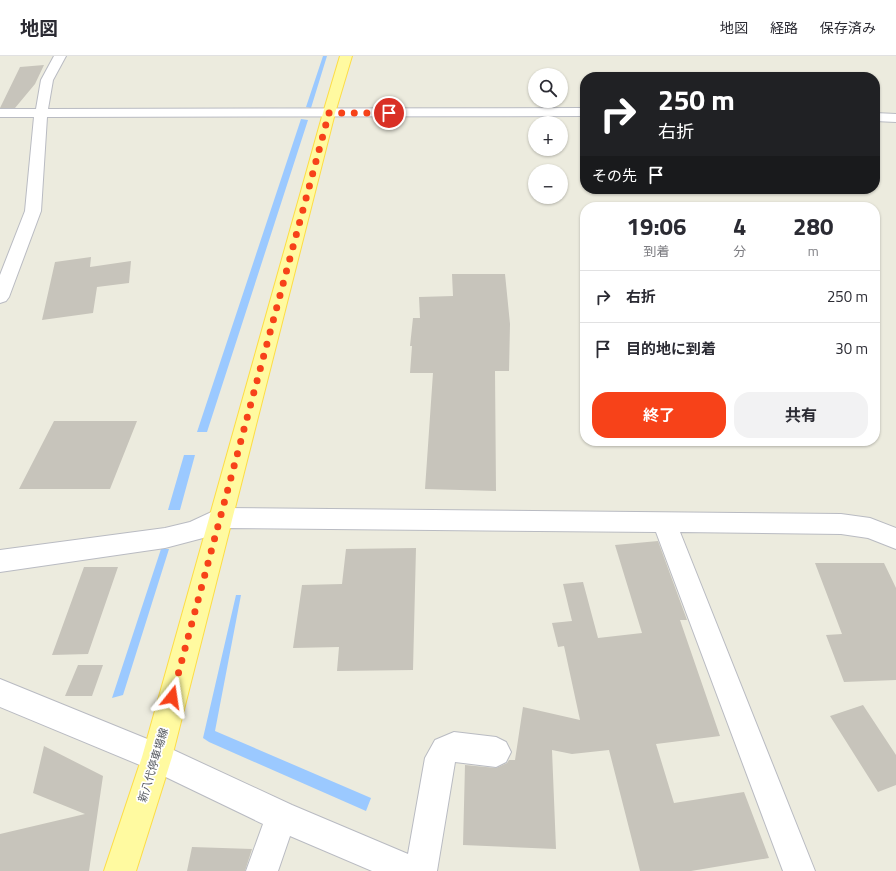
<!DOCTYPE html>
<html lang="ja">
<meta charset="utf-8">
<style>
:root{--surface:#fff;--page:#f2f2f3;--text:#2b2b33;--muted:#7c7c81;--line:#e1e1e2;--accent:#f74219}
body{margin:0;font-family:"Titillium Web","Noto Sans JP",sans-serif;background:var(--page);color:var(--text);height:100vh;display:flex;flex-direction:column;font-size:15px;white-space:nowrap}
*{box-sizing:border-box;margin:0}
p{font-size:13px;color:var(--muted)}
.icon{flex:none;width:22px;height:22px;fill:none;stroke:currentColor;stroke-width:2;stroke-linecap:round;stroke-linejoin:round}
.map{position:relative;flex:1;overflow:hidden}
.drawer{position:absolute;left:580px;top:146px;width:300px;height:244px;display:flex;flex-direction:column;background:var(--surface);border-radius:16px;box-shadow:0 1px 3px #0004}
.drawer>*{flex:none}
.guide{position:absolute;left:580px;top:16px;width:300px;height:122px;border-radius:16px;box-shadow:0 1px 3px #0004;background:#202124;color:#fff;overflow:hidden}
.buttons{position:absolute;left:528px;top:12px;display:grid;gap:8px}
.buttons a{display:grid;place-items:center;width:40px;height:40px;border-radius:50%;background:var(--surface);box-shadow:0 1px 3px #0004;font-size:20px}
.pin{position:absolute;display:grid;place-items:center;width:34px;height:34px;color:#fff;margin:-17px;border:2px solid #fff;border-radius:50%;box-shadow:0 1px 4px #0007}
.me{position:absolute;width:44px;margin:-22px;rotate:15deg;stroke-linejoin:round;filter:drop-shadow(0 0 3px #0008)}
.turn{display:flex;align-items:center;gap:14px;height:84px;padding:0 12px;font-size:18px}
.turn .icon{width:52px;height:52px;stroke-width:2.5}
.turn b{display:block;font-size:28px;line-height:34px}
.then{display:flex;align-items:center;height:38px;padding:0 12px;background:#0003;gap:8px;font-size:15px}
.eta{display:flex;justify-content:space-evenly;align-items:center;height:68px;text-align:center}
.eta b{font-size:24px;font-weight:700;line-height:28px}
.cta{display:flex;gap:8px;margin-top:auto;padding:8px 12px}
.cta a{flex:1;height:46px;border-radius:16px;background:var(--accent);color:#fff;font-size:16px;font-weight:700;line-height:46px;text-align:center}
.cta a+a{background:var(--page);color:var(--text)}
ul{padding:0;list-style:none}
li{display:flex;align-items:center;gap:12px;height:52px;padding:0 12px;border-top:1px solid var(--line)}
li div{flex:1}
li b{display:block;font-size:15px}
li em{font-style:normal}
header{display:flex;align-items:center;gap:24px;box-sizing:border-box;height:56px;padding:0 20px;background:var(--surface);border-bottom:1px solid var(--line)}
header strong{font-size:19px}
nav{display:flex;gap:22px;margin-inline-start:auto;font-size:14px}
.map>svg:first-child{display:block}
.water{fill:#9bc9ff}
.building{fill:#c7c4bb}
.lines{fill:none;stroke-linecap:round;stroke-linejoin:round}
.minor-casing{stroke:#b9bbc2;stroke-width:2}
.major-casing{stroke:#fddd46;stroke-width:2}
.minor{fill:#fff;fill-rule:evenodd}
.major{fill:#fffaa0;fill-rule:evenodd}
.route{stroke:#f74219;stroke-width:7;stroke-dasharray:0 12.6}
.labels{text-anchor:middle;stroke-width:3.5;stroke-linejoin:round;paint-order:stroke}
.street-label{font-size:11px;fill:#575b61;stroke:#fff}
</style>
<header>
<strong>地図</strong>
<nav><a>地図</a><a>経路</a><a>保存済み</a></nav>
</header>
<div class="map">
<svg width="896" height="815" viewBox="0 0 896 815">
<rect width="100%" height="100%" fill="#ecebde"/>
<path class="water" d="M323 0H327L311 52 306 51Z
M301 63 308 64 207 376H197Z
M184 399H195L180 454H168Z
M161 493H169L123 639 112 642Z
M236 539H241L215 675 371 742 366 755 209 686 203 682Z"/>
<path class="building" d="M44 9 35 28 15 52H0L20 11Z
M91 201 90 211 131 205 129 227 97 231 93 257 42 264 55 206Z
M452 218H505L510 268 509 315H495L496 435 425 433 433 317H410L412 290H410L413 262H420L419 241 453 240Z
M54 365H137L110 433H19Z
M658 485 687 564H680L720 680 656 688 674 747 744 736 769 802 691 815H640L609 694 572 698 552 694 556 793 463 789 465 709 496 712 507 707 509 704H515L523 651 580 664 564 590 558 591 552 567 572 565 563 528 583 526 598 582 642 577 615 489Z
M416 492 413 614 337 615 339 591 293 592 302 529 342 528 346 493Z
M815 507H884L896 532V624L844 626 826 579 842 578Z
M84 511H118L88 598 52 599Z
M78 609H103L92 640H65Z
M863 649 896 699V729L878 736 830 660Z
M44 690 103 720 89 815H0V778L85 758 33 737Z
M192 791 252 793 245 815H187Z"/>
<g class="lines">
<defs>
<path id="minor" d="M54 0H66L53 24 48 53 585 52V60L47 61 41 155 9 241 6 245 0 247V219L25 155 34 61H0V53H36L41 24Z
M875 57 896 58V66L875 65Z
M220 452 841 458 870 462 896 472V493L868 482 841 478 680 476 815 815H783L656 476 223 472 203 482 165 492 0 516V494L165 472 190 466Z
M0 623 167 691 292 749 408 798 425 702 435 684 454 676 496 681 506 686 511 696 506 706 496 711 455 706 437 815H372L290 780 278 815H246L263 768 147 712 0 651Z"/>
<path id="major" d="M340 0H352L335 57 172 701 136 815H104L142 701 323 57Z"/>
</defs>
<use href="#minor" class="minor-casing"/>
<use href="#major" class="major-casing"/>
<use href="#minor" class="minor"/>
<use href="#major" class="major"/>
</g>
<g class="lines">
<path class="route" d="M172 641 329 57H389"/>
</g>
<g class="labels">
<g class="street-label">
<text transform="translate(153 709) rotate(-73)" y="4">新八代停車場線</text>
</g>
</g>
</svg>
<div class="buttons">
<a><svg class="icon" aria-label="search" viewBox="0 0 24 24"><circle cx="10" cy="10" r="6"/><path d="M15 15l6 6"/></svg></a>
<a>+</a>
<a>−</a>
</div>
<div class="pin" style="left:389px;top:57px;background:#d93025"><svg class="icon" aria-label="arrive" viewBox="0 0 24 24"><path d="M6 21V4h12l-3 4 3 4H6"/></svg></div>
<svg class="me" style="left:172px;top:641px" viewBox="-20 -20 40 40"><path d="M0-17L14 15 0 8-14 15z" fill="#f74219" stroke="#fff" stroke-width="4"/></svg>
<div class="guide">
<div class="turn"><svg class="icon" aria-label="right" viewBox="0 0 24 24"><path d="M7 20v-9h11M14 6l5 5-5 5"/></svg><div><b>250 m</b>右折</div></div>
<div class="then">その先<svg class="icon" aria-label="arrive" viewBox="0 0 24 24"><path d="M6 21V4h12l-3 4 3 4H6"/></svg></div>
</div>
<section class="drawer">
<div class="eta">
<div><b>19:06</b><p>到着</p></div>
<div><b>4</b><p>分</p></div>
<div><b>280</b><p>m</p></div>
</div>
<ul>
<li><svg class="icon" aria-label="right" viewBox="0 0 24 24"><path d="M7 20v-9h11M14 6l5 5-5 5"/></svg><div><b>右折</b></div><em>250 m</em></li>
<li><svg class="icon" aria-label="arrive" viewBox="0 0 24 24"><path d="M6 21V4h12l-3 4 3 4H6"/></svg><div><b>目的地に到着</b></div><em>30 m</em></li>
</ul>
<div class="cta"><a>終了</a><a>共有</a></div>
</section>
</div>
